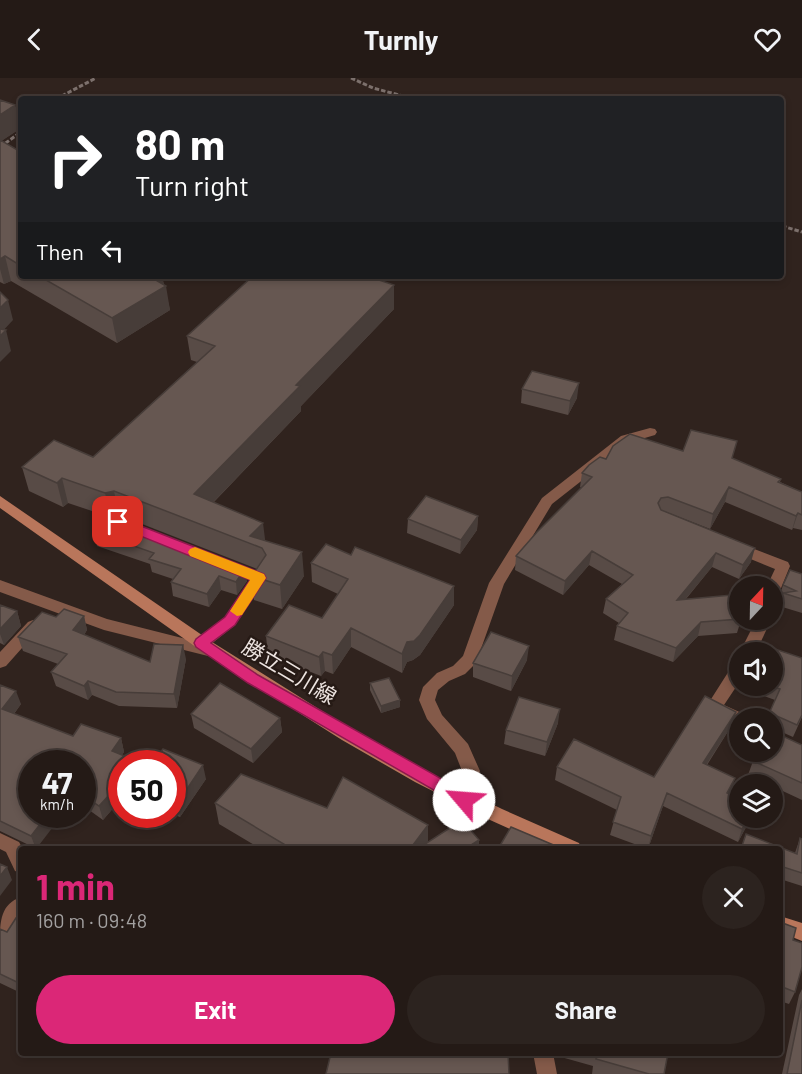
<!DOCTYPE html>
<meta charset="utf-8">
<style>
:root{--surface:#241a16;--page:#2c231f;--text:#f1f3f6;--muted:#a3a1a1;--line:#413835;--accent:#db2777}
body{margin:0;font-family:Barlow,"Noto Sans JP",sans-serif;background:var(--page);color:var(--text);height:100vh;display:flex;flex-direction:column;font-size:22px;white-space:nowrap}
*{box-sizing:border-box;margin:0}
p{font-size:20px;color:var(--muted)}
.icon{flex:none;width:33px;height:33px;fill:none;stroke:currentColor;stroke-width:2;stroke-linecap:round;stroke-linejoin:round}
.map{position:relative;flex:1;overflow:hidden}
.sheet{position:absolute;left:18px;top:768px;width:765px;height:210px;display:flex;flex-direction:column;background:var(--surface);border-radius:6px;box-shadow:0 3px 9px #0003,0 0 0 2px var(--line)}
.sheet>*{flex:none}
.top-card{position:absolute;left:18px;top:18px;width:766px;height:183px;border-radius:6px;box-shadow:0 3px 9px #0003,0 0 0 2px var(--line);background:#202124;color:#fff;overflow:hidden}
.needle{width:39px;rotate:22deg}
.fabs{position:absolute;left:729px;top:498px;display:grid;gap:12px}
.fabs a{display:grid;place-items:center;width:54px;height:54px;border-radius:50%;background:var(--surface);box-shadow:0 3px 9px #0003,0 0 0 2px var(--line);font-size:30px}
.speed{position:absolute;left:18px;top:672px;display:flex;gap:12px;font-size:30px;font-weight:700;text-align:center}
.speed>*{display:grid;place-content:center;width:78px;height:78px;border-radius:50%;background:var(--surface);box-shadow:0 3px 9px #0003,0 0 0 2px var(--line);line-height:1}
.speed small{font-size:15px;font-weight:400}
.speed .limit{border:9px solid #d22;background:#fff;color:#111}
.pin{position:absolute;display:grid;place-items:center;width:51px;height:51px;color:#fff;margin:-26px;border-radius:12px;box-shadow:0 3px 9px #0006}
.me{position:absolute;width:66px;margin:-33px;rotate:297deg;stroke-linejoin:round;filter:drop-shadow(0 0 4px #0008)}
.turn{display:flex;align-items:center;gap:21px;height:126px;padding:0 18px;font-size:27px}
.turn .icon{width:78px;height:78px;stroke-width:2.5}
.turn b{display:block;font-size:42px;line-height:51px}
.then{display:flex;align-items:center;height:57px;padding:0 18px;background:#0003;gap:12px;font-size:22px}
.round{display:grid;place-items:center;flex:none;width:63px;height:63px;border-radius:32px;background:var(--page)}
.summary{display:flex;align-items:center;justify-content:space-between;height:102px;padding:0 18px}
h1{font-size:36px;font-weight:700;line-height:45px;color:var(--accent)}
.cta{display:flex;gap:12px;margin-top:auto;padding:12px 18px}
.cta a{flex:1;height:69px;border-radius:36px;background:var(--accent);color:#fff;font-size:24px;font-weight:700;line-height:69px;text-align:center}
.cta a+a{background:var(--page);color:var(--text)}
header{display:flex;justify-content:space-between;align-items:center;height:78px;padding:0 18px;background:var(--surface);font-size:27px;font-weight:700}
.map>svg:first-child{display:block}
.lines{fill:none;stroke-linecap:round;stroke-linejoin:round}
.path{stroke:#7c706c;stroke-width:3;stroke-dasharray:4.5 2;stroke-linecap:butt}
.minor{fill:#845a49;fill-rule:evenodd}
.secondary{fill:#b9765b;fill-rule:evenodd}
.wall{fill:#584b46}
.shaded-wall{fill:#473d39}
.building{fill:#665751;stroke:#473d39;stroke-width:1.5}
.route{fill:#db2777;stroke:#8e194d;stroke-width:1.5}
.slow{fill:#f59e0b}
.labels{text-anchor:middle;stroke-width:5;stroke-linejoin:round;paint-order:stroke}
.street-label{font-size:21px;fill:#ede4e0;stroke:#261a15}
</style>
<header><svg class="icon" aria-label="back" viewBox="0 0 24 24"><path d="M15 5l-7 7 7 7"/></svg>Turnly<svg class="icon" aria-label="heart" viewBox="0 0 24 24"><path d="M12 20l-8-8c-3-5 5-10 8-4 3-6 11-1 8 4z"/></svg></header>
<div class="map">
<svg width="802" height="996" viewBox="0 0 802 996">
<rect width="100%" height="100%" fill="#30231e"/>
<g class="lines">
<path class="path" d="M351 0 373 10 414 21
M56 21 96 0
M0 69 21 54
M782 148 802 154"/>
<path class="minor" d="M650 350 655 351 657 354 655 357 631 364 552 426 504 506 476 585 465 596 449 603 438 612 435 622 442 637 468 666 480 693 470 727 464 729 458 727 455 722 462 693 455 675 427 641 419 622 423 609 437 595 453 588 463 578 489 505 542 420 621 358Z
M736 464 788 484 790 488 777 520 772 521V508H767L775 491 731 473 729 469Z
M227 482 264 496 267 500 235 547 210 567 218 569 220 573 218 577 212 579 104 552 0 514V502L107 541 194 563 225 539 250 502 222 491 220 487 222 483Z
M33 542 38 544 41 548 38 552 6 588 0 590V574L28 544Z
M756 542H771L756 574H740Z
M740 583V603L724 627 746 637 747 640H740V648L708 634 706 629 734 585Z
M0 755 19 764 23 771H21V795L15 793 6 774 0 771Z
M21 819C21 836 20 857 0 861 0 843 1 826 21 819Z
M533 975H553L557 996H537Z"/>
<path class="secondary" d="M0 418 212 564 354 653 427 694 502 731 579 765 582 771H554L490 742 415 704 342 662 200 572 0 430Z
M780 838 802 845V863L780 854Z"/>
</g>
<path class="wall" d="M0 22 15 27 21 50 1 63 21 74V198H162L170 232 117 265 11 203 4 206 0 204Z
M394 207V231L301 328V333L214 424 265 463 304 498 282 531 254 522 252 498 257 491 119 437 114 438 247 503 237 517 221 512 209 529 173 518 171 504 173 501 152 494 150 486 97 468 94 454 107 438 68 425 63 429 29 413 22 389 93 379 197 284 191 282 187 258Z
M522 311 577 320 568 337 521 325Z
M683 373 733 381 781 401 780 404 802 414V452L793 450 792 452 725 424 710 451 664 433 751 484 739 501 712 489 686 521 741 542 737 555 698 558 673 584 614 562 617 548 619 545 603 535 606 521 622 506 589 487 563 517 515 492 516 478 582 410 580 409 582 395 606 381Z
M478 438 477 452 460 476 407 455 408 441Z
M351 477 454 508V527L420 577 413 582 407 584 402 595 351 569 333 596 325 593 321 598 268 577 266 558 322 540 338 516 312 504 311 485Z
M802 496V535L779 528 781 521 779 520 783 507Z
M0 527 17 533 21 548 4 567 0 565Z
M84 538 87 552 84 557 150 584 186 581 177 630 119 628 92 617 88 622 56 608 51 594 58 586 23 573 18 559 56 539Z
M802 580V639L793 659 775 651 776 655 802 667V722L772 708V706H769L748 697 753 683 772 674V640H767L775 622 743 610 744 608H772Z
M527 582 511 613 473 599V585Z
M370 605 400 622V629L381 635 370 612Z
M0 607 21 626 14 636 73 658 121 660 124 674 122 677V720L103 742 82 727V686L37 771 0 753Z
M191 636 280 640 282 654 253 685 194 650Z
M558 645 545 678 504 666 506 652Z
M732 647 707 687 731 713 729 716 740 740H751L738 764 663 728 648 771 610 757 617 732 555 702 557 689 654 699Z
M172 686 206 701 180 739 172 736Z
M215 725 327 730 428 747V764L479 771H261L219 746Z
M800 760 802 761V808L780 801V771L795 775Z
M21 842V915L0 905V851L7 854Z
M780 844 793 862 795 914 789 926 780 923Z
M802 911V996H782L799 917Z
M562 975H668L664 996H592L593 988 561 979Z"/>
<path class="shaded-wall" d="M15 27 21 50 0 64V37Z
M5 178 11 203 4 206 0 191V181Z
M159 198H162L164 209 166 208 170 232 117 265 112 240 154 201Z
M394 207V231L301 328V333L198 440 194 416 296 307Z
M8 222 13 242 0 256V230Z
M6 252 11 273 0 284V258Z
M579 305 577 320 568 337 570 323Z
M62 400 68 425 63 429 57 405Z
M729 409 725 424 710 451 713 436Z
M114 413 119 437 111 439 105 415Z
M798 435 793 450 792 452 796 438Z
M478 438 477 452 460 476 461 462Z
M263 445 266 469 262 470 250 458Z
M755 470 751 484 739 501 743 487Z
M592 473 589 487 563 517 565 503Z
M302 474 304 498 282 531 280 507Z
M716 475 712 489 673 536 677 522Z
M245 490 247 503 237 517 236 504Z
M219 498 221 512 209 529 207 516Z
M454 508V527L420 577 413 582 407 584 402 595V576L407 564Z
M17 533 21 548 4 567 0 556V551Z
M84 538 87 552 77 567 73 552Z
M701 544 698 558 673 584 676 570Z
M351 550V569L333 596 332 577Z
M183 567 186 581 177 630 174 616Z
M529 568 527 582 511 613 512 598Z
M323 574 325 593 321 598 319 579Z
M88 603 92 617 88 622 84 608Z
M16 613 21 626 7 645 2 631Z
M400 622V629L381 635V628Z
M560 631 558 645 545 678 547 664Z
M736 634 732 647 699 698 703 685Z
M280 640 282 654 253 685 251 671Z
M121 660 124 674 116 687 112 673Z
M203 687 206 701 180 739 177 726Z
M735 700 731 713 723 728 727 715Z
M121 703 122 720 103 742 99 728Z
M667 715 663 728 648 771 651 758Z
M48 736H63L36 771 31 758Z
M749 740H751L738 764 742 751Z
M428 747V767L425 766V770L410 771Z
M479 762V771H465Z
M7 789 12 802 0 818V798Z"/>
<path class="building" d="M0 22 15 27 0 37Z
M0 62 21 74V188L5 178 0 181Z
M39 198H159L154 201 166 208 112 240Z
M253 198H367L394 207 296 307 300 308 194 416 263 445 250 458 302 474 280 507 252 498 266 477 262 470 114 413 105 415 62 400 57 405 22 389 54 362 93 379 215 268 187 258Z
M0 214 8 222 0 230Z
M0 251 6 252 0 258Z
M532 293 579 305 570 323 522 311Z
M691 352 737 363 732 380 781 401 778 404 802 414V437L798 435 796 438 729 409 713 436 668 419 661 420 658 425 661 432 755 470 743 487 716 475 677 522 732 517 740 537V541L701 544 676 570 617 548 628 535 606 521 633 497 592 473 565 503 516 478 537 454 592 399 582 395 589 387 600 379 606 381 613 368 630 356 683 373Z
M426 418 478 438 461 462 408 441Z
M109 436 245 490 236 504 219 498 207 516 171 504 181 491 149 481 154 475 94 454Z
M326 466 351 477 355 469 454 508 420 557 414 563 407 564 402 576 351 550 332 577 323 574 319 579 266 558 289 527 322 540 348 501 311 485Z
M790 492 802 496V521L783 515 796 513 783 507Z
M0 527 17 533 0 551Z
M64 531 84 538 73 552 150 584 154 566 183 567 174 616 116 614 88 603 84 608 51 594 67 576 18 559 42 534 56 539Z
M491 554 529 568 512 598 473 585Z
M760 566 802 580V637L797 647 777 638 774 640 768 638 780 611 771 608H772V574H757Z
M389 600 400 622 381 628 370 605Z
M220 605 280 640 251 671 191 636Z
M0 607 16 613 2 631 73 658 81 646 121 660 112 673 144 686H122V703L99 728 82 716V686H32V736H48L31 758 0 743Z
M705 618 736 634 703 685 735 700 727 715 740 721V740H749L742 751 667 715 651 758 613 744 621 719 557 689 574 661 654 699Z
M519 619 560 631 547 664 506 652Z
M775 642 776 655 802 667V705L753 683 758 674H772V646Z
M163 671 203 687 177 726 172 724V686H152Z
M241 696 327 730 343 699 428 747 410 771H292L215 725Z
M462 742 479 762 465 771H430L425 766Z
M511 749 563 771H498Z
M746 756 797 776 800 760 802 761V795L780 788V771H741Z
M0 786 7 789 0 798Z
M16 840 21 842V906L0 896V851L7 854Z
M780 844 796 850 793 862 802 865V889L795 914 780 908Z
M802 922V996H787Z
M331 975H508L509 996H326Z
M597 975H668L664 996H649L596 981Z"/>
<path class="route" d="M118 439 264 496 266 500 264 503 235 547 211 565 258 597 470 717 472 722 470 726 464 728 458 726 248 605 196 569 194 565 196 561 225 539 250 502 113 447 111 444Z"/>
<path class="slow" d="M195 469 264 496 266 500 242 537 237 538 230 533 250 502 190 478 188 474 190 471Z"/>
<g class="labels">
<g class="street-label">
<text transform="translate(289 594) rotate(31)" y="7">勝立三川線</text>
</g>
</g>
</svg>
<div class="fabs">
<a><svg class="needle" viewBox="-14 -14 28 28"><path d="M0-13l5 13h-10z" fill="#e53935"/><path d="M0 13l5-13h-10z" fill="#a3a1a1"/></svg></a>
<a><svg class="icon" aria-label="sound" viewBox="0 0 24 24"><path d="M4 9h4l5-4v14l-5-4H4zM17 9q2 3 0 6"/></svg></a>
<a><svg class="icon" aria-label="search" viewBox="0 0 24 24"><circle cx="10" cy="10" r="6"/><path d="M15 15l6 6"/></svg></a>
<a><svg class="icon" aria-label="layers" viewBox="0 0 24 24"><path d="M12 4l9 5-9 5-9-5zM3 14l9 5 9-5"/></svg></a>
</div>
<div class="speed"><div>47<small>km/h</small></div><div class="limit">50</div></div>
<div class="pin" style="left:118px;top:444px;background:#d93025"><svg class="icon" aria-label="arrive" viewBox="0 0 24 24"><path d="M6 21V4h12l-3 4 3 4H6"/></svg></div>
<svg class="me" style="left:464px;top:722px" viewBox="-20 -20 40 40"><circle r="19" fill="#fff"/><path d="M0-13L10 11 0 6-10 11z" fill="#db2777"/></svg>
<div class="top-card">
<div class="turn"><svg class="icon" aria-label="right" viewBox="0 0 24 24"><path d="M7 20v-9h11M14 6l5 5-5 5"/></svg><div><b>80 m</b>Turn right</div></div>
<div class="then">Then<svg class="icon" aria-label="left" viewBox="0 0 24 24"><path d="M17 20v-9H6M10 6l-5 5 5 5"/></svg></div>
</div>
<section class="sheet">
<div class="summary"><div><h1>1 min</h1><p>160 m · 09:48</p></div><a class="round"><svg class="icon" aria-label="close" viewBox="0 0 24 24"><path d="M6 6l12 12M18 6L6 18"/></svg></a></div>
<div class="cta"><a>Exit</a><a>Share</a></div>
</section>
</div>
